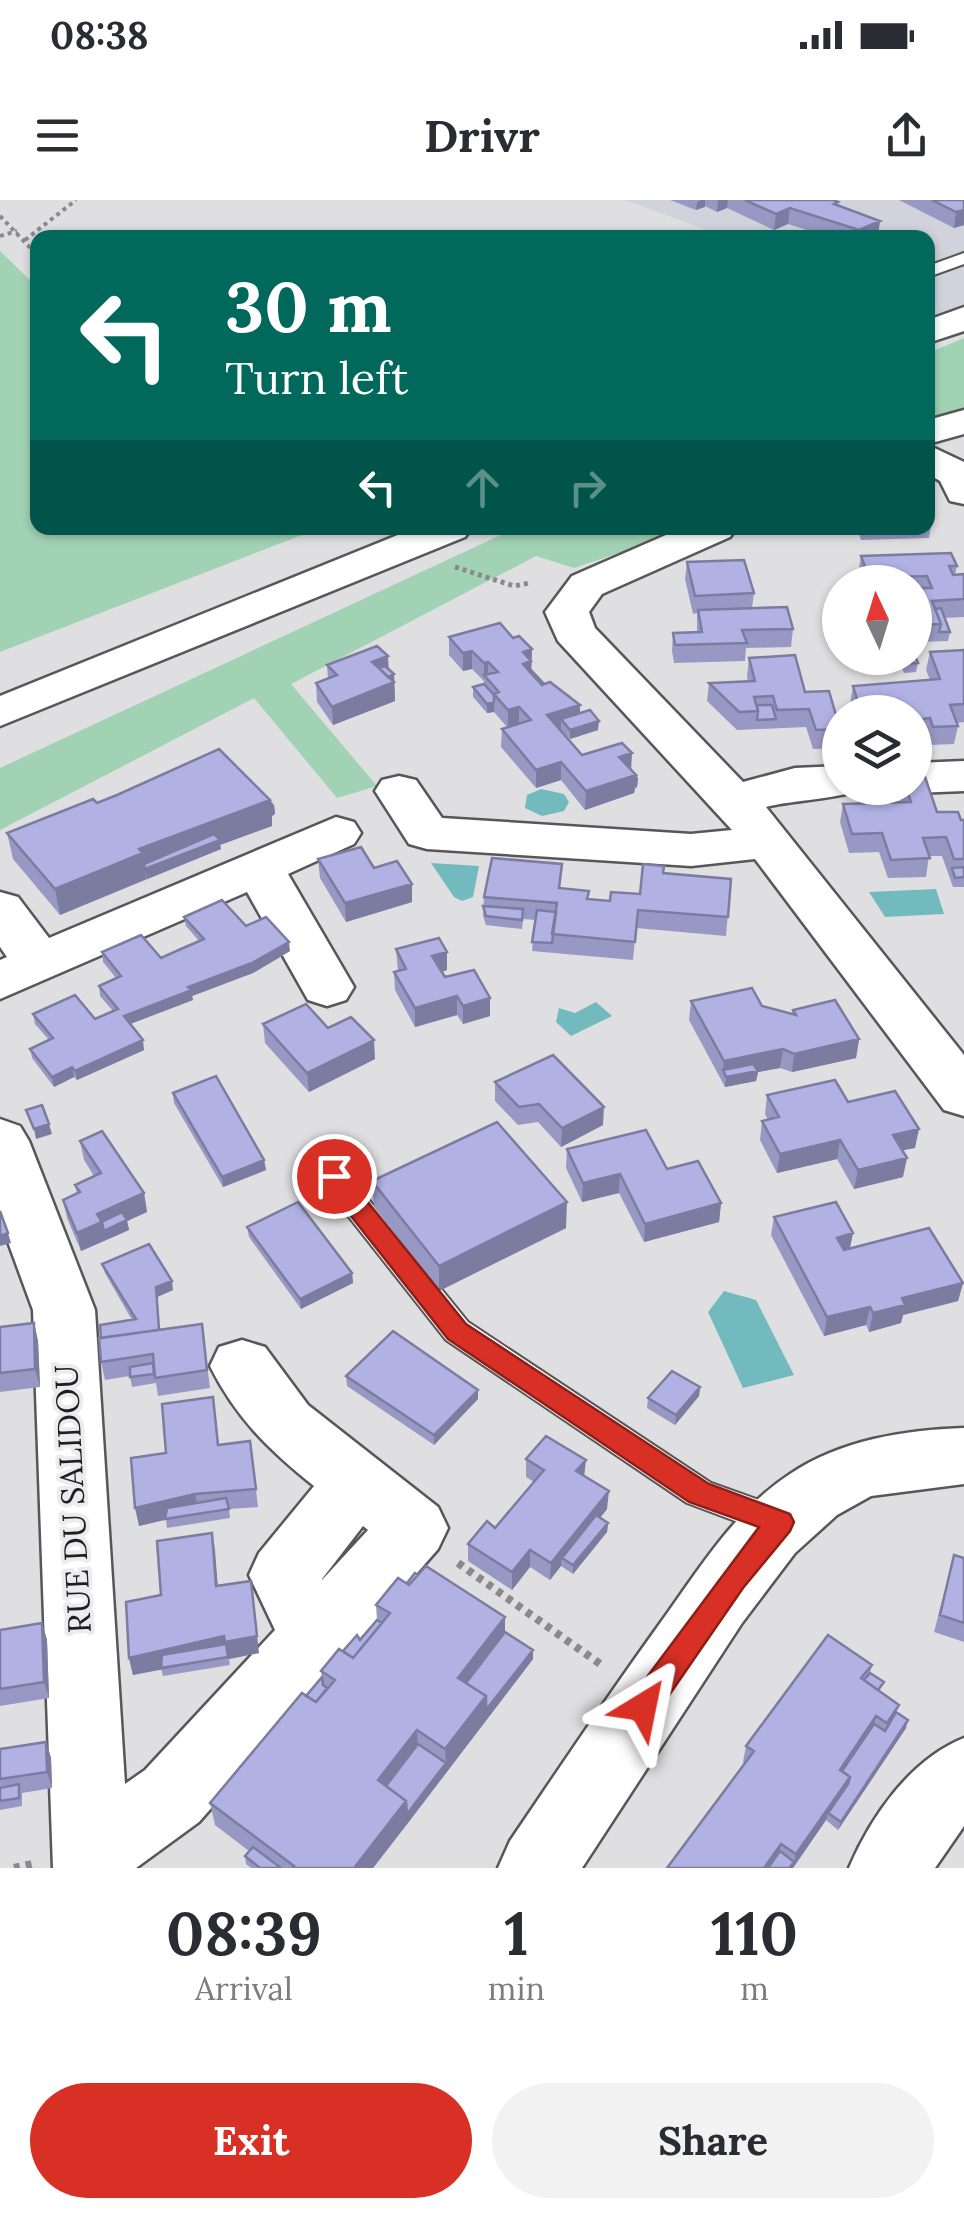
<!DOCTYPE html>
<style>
:root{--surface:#fff;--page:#f2f2f3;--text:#2b2b33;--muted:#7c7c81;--accent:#d93025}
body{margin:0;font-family:Lora,serif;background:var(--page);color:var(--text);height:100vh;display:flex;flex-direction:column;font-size:38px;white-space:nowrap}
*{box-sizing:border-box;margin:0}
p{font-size:32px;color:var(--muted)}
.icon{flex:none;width:55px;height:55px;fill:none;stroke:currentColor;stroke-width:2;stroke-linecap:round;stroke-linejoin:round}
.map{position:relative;height:1668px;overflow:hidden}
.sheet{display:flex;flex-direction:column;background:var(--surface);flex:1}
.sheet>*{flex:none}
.banner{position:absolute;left:30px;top:30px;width:905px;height:305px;border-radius:20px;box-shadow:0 2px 8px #0004;background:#00695c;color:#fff;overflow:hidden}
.needle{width:65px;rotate:356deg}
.fabs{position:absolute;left:822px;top:365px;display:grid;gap:20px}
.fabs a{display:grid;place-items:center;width:110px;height:110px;border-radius:50%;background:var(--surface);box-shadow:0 2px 8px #0004;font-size:50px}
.pin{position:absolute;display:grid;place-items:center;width:85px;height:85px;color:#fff;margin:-42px;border:5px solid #fff;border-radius:50%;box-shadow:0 2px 10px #0007}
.me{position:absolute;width:110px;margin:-55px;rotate:35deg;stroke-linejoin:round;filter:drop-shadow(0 0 8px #0008)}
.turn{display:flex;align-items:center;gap:35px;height:210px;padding:0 30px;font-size:45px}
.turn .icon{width:130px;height:130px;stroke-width:2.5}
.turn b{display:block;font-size:70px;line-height:85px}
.lanes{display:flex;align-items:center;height:95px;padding:0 30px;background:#0003;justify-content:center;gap:50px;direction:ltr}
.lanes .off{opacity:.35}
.eta{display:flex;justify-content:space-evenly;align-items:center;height:170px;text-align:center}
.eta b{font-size:60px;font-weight:800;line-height:70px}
.action{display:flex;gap:20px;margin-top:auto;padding:20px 30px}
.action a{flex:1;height:115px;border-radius:60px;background:var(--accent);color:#fff;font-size:40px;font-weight:800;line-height:115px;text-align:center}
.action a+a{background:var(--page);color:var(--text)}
.status{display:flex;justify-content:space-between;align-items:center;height:70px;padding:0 50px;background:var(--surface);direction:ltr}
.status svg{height:28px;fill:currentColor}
header{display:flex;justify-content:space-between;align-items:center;height:130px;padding:0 30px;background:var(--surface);font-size:45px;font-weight:800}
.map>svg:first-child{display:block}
.built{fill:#d1d2db}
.green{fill:#a1d2b4}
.water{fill:#72babd}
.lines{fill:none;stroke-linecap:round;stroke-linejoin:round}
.service-casing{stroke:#575759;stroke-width:4}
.minor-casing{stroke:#575759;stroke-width:5}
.tertiary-casing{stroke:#575759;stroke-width:5}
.secondary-casing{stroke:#575759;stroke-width:5}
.path-far2{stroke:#8a8a8b;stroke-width:4;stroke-dasharray:4 4;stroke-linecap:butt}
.path-far1{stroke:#8a8a8b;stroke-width:5;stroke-dasharray:4 4;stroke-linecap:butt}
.path{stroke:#8a8a8b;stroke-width:8;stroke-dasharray:6 6;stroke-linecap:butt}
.service{fill:#fff;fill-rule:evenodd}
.minor{fill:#fff;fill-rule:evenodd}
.tertiary{fill:#fff;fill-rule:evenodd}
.secondary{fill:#fff;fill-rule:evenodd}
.wall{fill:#9898c4}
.shaded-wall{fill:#7c7ca0}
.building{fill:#b1b1e4;stroke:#7c7ca0;stroke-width:2.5}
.route{fill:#d93025;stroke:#8d1f18;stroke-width:2.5}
.labels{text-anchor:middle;stroke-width:8;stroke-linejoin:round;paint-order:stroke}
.near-street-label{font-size:32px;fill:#1f1f20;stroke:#ececee}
</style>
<div class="status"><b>08:38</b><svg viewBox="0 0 49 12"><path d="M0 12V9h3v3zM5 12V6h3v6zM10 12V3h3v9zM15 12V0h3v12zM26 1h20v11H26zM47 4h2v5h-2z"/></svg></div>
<header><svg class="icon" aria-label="menu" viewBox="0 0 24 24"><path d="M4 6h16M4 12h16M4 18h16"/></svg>Drivr<svg class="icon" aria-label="share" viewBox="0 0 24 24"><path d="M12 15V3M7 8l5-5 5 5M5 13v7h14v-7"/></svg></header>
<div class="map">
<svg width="964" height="1668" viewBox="0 0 964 1668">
<rect width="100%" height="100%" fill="#dfdfe1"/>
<path class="built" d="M625 0H964V110L944 118 928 112V38L726 37Z"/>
<path class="green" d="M0 51 37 87 38 328H320L0 452Z
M964 138V208L928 222V153Z
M516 328H693L574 368 536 356 291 484 377 586 337 598 254 498 0 630V568Z"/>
<path class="water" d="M541 589 564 594 569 602 564 611 542 616 525 608 527 595Z
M431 663 479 666 473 697 462 701 454 697Z
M936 689 944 714 885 717 869 692Z
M596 802 612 816 571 836 556 822 559 808 575 813Z
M724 1091 756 1100 794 1175 743 1188 708 1112Z"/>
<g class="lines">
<defs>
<path id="service" d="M964 53V64L928 77V66Z
M333 965 343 968 468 1122 711 1283 790 1311 795 1322 790 1333 778 1337 687 1303 446 1140 323 984 318 976 323 968Z"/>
<path id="minor" d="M964 210V234L928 244V220Z
M928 245 964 262V304L950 301 940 281 928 274Z
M682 328H736L730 337 602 394 589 412 595 428 743 582 795 568 840 566V588H860C846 599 790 600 766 607L964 855V916L944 910 755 659 691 666 427 649 409 644 375 591 382 580 399 576 416 580 442 618 691 634 732 630 558 441 545 412 572 376Z
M964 561V591L915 593 897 588H915V563Z
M336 617 354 622 361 633 354 644 288 674 354 787 346 800 327 806 308 800 247 692 0 799V760L7 757 0 747V692L18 697 49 738Z
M0 919 20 926 29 941 95 1110 125 1584 145 1570 275 1430 249 1375 259 1353 314 1286C269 1250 236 1218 210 1166L219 1147 242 1140 265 1147 308 1205 438 1307 448 1328 438 1349 199 1622 136 1668H53L33 1110 0 1020ZM363 1326 368 1330 322 1380V1379Z
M964 1538V1626L935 1668H849C871 1616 911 1559 964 1538Z"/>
<path id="tertiary" d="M964 1228V1284L871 1296 837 1315 795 1353 742 1423 582 1668H498L510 1641C560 1567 609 1494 661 1422 699 1369 735 1310 790 1274 841 1240 904 1230 964 1228Z"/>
<path id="secondary" d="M964 107V131L928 143V120Z
M415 328H471L465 337 0 526V496Z"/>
</defs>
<use href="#service" class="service-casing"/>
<use href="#minor" class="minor-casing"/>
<use href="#tertiary" class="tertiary-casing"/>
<use href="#secondary" class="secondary-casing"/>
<path class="path-far2" d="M0 16 38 56
M0 36 17 31
M25 40 76 0"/>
<path class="path-far1" d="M455 367 514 386 530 383"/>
<path class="path" d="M458 1363 603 1466
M14 1668 32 1664"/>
<use href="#service" class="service"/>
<use href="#minor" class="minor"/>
<use href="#tertiary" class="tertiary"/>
<use href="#secondary" class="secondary"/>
</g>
<path class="wall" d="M670 0H833L838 2V6L878 36 831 38 788 24 774 30 727 8 717 12 705 6 696 10Z
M899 0H964V25L954 28Z
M928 285 933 298 930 315 932 320 929 338 861 340 857 328H928Z
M861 356 957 366 955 375 964 374V417L944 418 950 432 948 441 915 442V382H861L858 374Z
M687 362 754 393 752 408 793 429 791 447 746 448 745 461 674 463 672 451 673 433 697 432V413L693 414 685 379Z
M449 437 513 438 532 449 531 470 544 484 598 530 570 539 560 529 582 555 631 570 638 578 637 587 635 588 634 593 585 610 561 580 536 588 501 547 502 529 507 527 494 512 487 513 473 497V487L484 484V481L472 469 463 471 449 455Z
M964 450V522L957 523 958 526 954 544 930 545 926 536 915 538V512H852L850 505 853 486 930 480 926 470 930 452Z
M388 456V469L394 474 395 501 333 525 317 502 316 483 328 479 327 465Z
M749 458 805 492 840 528 838 548 813 549 806 527 737 530 707 501 709 483 748 482 747 476Z
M898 458H915L918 463 916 472 904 473Z
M901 588H915L937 612 964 620V687H953L942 656H929L926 677 888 678 879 652 849 653 840 622 843 604 901 602 899 596Z
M97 603 274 605 275 614 272 616V626L220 645 221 649 60 715 13 659 7 633Z
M318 659 374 668 412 702 346 722 320 678Z
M664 673 731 679 726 736 636 728 633 760 532 751 535 720 523 719 522 729 486 725 483 716 484 697 560 688 588 699 610 701 640 694Z
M184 717 246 726 290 751 253 773 192 796 193 800 130 824 144 850 77 880 74 877 54 887 32 858 30 849 49 840 35 824 33 814 95 819 113 811 100 796 99 786 116 778 103 762 102 752 161 758 199 741 186 726Z
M396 749 447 752V770L442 772 445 777 490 816 463 824 457 815 415 827 395 790 394 772 398 771Z
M691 801 762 806 792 814 793 810 859 839 856 858 792 872 780 868 758 872 756 881 725 887 689 820Z
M263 824 328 828 375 859 309 892 265 843Z
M495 882 603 925 561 947 538 922 518 925 495 901Z
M173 893 264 960 266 970 223 987 174 903Z
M767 895 848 902 915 948 902 950 903 977 854 989 837 959 777 973 760 940 762 921 768 920 765 914Z
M80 941 144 993 147 1012 127 1021 129 1030 81 1051 67 1018 63 1000 77 994 75 985 94 976 84 960Z
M567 949 667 969 721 1003 719 1022 644 1042 619 993 582 1002 566 968Z
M372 981 566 1028 439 1091 374 1007Z
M774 1017 853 1033 850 1048 963 1083 958 1101 903 1115 901 1123 869 1132 866 1125 824 1136 771 1035Z
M247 1027 352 1073 353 1083 301 1109 249 1037Z
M102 1064 173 1090 157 1097 160 1130 202 1124 210 1188 158 1196 156 1183 132 1187 130 1176 105 1180 101 1162V1138L132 1120 105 1073Z
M34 1123 38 1141 40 1187 0 1192V1127Z
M346 1176 478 1199 434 1245 347 1186Z
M700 1187 699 1196 675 1225 647 1208 648 1198Z
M213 1197 219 1245 250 1241 258 1307 229 1309 230 1318 167 1328 166 1319 139 1326 166 1253Z
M526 1259 585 1276 607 1309 600 1318 608 1323 607 1332 573 1374 561 1366 550 1380 530 1367 512 1390 468 1361V1344L495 1328 534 1282 526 1277Z
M212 1333 218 1386 259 1453 229 1459 230 1465 163 1476 161 1468 133 1475 129 1458 161 1395Z
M954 1355 964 1358V1442L934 1432Z
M407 1383 505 1417V1432L533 1459 373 1668H251L246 1664 245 1656 249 1651 215 1625 210 1603 306 1496 322 1477 321 1471 343 1451 360 1440 377 1420 376 1405Z
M42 1423 47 1440 49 1498 0 1506V1430Z
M872 1465 870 1473 881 1492 899 1505 896 1512 906 1528 838 1630 826 1620 793 1668H667L745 1564 743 1562 746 1546Z
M46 1542 51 1558 52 1588 22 1593V1606L0 1610V1549Z"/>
<path class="shaded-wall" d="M701 0H705V7L696 10 697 2Z
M718 0H728L727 8 717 12Z
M790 8 788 24 774 30 776 14Z
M964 10V25L954 28 956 12Z
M880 21 878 36 858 38 859 30Z
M532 449 531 480 523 473V452Z
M472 451V469L463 471V453Z
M388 456 389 474 373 471 372 462Z
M488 462V480L484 475V481V463Z
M394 474 395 501 333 525 332 507Z
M494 502V512L487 513V504Z
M580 505V523L561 519V529L547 533V515Z
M519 507V525L508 528V510Z
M599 521 598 530 570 539V530Z
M632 553 631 572 619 557Z
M561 562V580L536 588V570Z
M636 575 638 578 637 587 635 588 634 593 585 610 586 591Z
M270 600 274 605 275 614 272 616V626L220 645 221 649 147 679 145 669 146 679 60 715 55 689 139 649Z
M412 684V702L346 722 345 703Z
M289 742 290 751 253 773 192 796 193 800 125 826 124 816Z
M447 752V770L433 775 432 756Z
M457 796V815L415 827V808Z
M490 798V816L463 824V806Z
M859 839 856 858 792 872 794 854Z
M143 840 144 850 77 880 75 871Z
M374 840 375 859 309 892 307 873Z
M783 849 780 868 758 872 756 881 725 887 726 877 723 870 724 861Z
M72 867 74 877 54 887 52 877Z
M604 907 603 925 561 947 562 928Z
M49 924 52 934 36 939 34 929Z
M919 929 915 948 889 953 893 935Z
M840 940 837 959 777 973 780 954Z
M907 958 903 977 854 989 858 970Z
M264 960 266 970 223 987 222 977Z
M620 974 619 993 582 1002 583 983Z
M144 993 147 1012 127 1021 129 1030 81 1051 77 1033 97 1014Z
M567 1002 566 1028 439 1091V1066Z
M721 1003 719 1022 644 1042 645 1024Z
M8 1033 11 1043 0 1046V1036Z
M853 1033 849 1052 833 1056 837 1038Z
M352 1073 353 1083 301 1109 300 1099Z
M172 1081 173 1090 157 1097 161 1149 156 1087Z
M963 1083 958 1101 903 1115 901 1123 869 1132 873 1113 902 1098Z
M870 1107 866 1125 824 1136 827 1117Z
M34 1123 38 1141 40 1187 35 1169Z
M700 1187 699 1196 675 1225 676 1215Z
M478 1190V1199L434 1245V1235Z
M586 1260 584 1278 576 1271Z
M609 1291 607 1309 566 1360 562 1358 561 1366 550 1380 551 1363Z
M195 1294 199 1312 139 1326 135 1308Z
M608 1323 607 1332 573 1374V1365Z
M212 1333 215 1350 219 1404 216 1386Z
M530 1350V1367L512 1390V1372Z
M253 1399 259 1453 229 1459 228 1457 133 1475 129 1458Z
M505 1417V1441L459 1492 458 1478Z
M42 1423 47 1440 49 1498 44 1482Z
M533 1450V1459L408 1623 407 1614 446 1563 445 1549 486 1496Z
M876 1516 872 1533 840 1579V1570Z
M908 1520 906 1528 838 1630 841 1622Z
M417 1530 418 1553 379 1594 378 1580Z
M46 1542 51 1558 52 1588 47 1572Z
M850 1577 845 1593 828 1613 826 1620 793 1668H789L794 1662 796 1654Z
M406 1601 408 1623 373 1668H354Z
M781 1644 778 1660 772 1668H764Z"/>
<path class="building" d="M745 0H833L838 2 834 4 880 21 859 30 790 8 776 14Z
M932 0H964V10L956 12Z
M928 285 933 298H928Z
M862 328H878L879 330 863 331Z
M951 353 957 366H949L953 375 964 374V399L932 401 941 424 915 425V388H932L927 376 869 378 861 356Z
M744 360 754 393 695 396 687 362Z
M787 407 793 429 742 430 747 443 675 445 673 433 702 432 698 410Z
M941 408 950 432H939L941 424 935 409Z
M500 423 513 438 519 436 532 449 523 452 531 461 523 464 542 485 550 482 580 505 547 515 582 555 622 543 632 553 619 557 636 575 586 591 561 562 536 570 502 529 531 520 519 507 508 510 494 494 499 492 484 475 498 472 488 462 484 463 472 451 463 453 449 437Z
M377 446 388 456 372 462 394 482 332 507 316 483 337 475 327 465Z
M964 450V504L950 505 958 526 933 527 930 518 915 520V512H861L853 486 940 479 930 452Z
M795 455 805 492 829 491 840 529 816 530 809 509 777 510 773 496 754 497 758 511 739 512 709 483 755 481 749 458Z
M915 456 918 463 905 464 903 458H915Z
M385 466 394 474 388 477 379 468Z
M531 470 544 484 542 485 529 471Z
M484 484 494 495V502L487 504 473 487Z
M757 505H772L776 519 757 520 758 511Z
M590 510 599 521 570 530 561 519Z
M219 549 270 600 139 649 143 653 55 689 7 633 93 599 97 603 117 595Z
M915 577H925L937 612H958L961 620H964V659H954L946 637 923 638 930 658 891 660 882 633 852 634 843 604 911 602 906 588H915Z
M214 634 220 640 145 669 144 664Z
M361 647 374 668 397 661 412 684 345 703 318 659Z
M492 658 562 664 559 688 589 691 587 699 610 701 611 692 640 694 643 664 664 666 663 673 731 679 728 717 638 710 635 742 552 734 557 703 484 697Z
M964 667V677L955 678 952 668Z
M222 700 246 726 266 717 289 742 252 763 188 787 192 790 124 816 143 840 75 871 72 867 52 877 30 849 53 838 33 814 75 795 95 819 118 809 99 786 121 776 102 752 141 735 161 758 181 749 204 739 184 717Z
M483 706 523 709 522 720 486 716Z
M537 710 556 712 552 743 532 742Z
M439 738 447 752 432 756 445 777 474 770 490 798 463 806 457 796 415 808 394 772 406 769 396 749Z
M752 788 762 806 796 815 793 810 835 800 859 839 794 854 783 849 724 861 691 801Z
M306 804 328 828 351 817 374 840 307 873 263 824Z
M553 855 604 907 562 928 539 904 519 907 495 882Z
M753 864 758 871 726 877 723 870Z
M216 876 264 960 222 977 173 893Z
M835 880 848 902 895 891 919 929 893 935 907 958 858 970 840 940 780 954 762 921 779 917 767 895Z
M42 905 49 924 34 929 26 910Z
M497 922 567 1002 439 1066 372 981Z
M646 930 667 969 698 961 721 1003 645 1024 620 974 583 983 567 949Z
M102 931 144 993 97 1014 102 1022 77 1033 63 1000 80 992 75 985 101 973 80 941Z
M298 1002 352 1073 300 1099 247 1027Z
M836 1002 853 1033 837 1038 844 1050 929 1028 963 1083 902 1098 905 1105 873 1113 870 1107 827 1117 774 1017Z
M0 1011 8 1033 0 1036Z
M122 1012 127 1020 104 1031 102 1022 99 1023Z
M149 1044 172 1081 156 1087 159 1130 101 1138 100 1125 136 1119 102 1064Z
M34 1123 35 1169 0 1173V1127Z
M202 1124 207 1170 155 1178 153 1154 101 1162 99 1138Z
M393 1131 478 1190 434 1235 346 1176Z
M153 1163 154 1174 130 1177V1167Z
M672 1171 700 1187 676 1215 648 1198Z
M213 1197 218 1245 250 1241 256 1289 195 1294 135 1308 131 1258 166 1253 162 1204Z
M546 1236 586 1260 576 1271 609 1291 551 1363 530 1350 512 1372 468 1344 487 1321 495 1328 544 1270 526 1259Z
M226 1298 229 1309 165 1319 167 1308Z
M596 1315 608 1323 573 1365 562 1358Z
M212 1333 216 1386 251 1381 257 1436 225 1442 224 1436 129 1458 126 1402 161 1395 157 1341Z
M954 1355 964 1358V1423L940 1415Z
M426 1366 505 1417 458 1478 486 1496 445 1549 417 1530 378 1580 406 1601 354 1668H292L294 1666 210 1603 302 1493 316 1502 335 1480 321 1471 339 1449 353 1458 390 1413 376 1405 398 1378 409 1385Z
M415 1373 418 1375 409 1385 407 1383Z
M377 1420 382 1423 353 1458 343 1451 357 1435 360 1440Z
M42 1423 44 1482 0 1489V1430Z
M505 1432 533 1450 486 1510V1496L466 1483Z
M828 1435 872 1465 861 1478 899 1505 887 1523 876 1516 840 1570 850 1577 796 1654 781 1644 764 1668H667L754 1551 746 1546Z
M226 1444 228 1457 161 1468 162 1455Z
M870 1473 884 1482 878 1490 864 1480Z
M322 1477 323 1485 327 1488 316 1502 306 1496Z
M896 1512 908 1520 841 1622 828 1613 848 1584 850 1577 842 1571 874 1524 885 1531Z
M46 1542 47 1572 0 1579V1549Z
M418 1544 446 1563 407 1614 406 1601 386 1586Z
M19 1584V1598L0 1601V1588Z
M253 1647 281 1668H260L245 1656Z
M780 1651 794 1662 789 1668H768Z"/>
<path class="route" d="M334 967 342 970 466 1124 709 1284 790 1314 794 1322 790 1331 743 1388 654 1517 643 1521 632 1517 628 1507 632 1497 759 1327 689 1302 448 1139 325 983 321 976 325 970Z"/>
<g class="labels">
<g class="near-street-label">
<text transform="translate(73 1299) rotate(-93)" y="11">RUE DU SALIDOU</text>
</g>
</g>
</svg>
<div class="fabs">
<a><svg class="needle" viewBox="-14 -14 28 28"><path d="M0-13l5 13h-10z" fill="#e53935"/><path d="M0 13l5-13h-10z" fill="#7c7c81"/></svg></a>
<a><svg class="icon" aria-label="layers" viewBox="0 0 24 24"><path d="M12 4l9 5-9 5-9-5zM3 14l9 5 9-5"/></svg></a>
</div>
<div class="pin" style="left:334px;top:976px;background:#d93025"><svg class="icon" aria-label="arrive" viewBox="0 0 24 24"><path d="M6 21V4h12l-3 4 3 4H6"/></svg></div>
<svg class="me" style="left:643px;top:1507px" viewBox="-20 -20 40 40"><path d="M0-17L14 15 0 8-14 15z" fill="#d93025" stroke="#fff" stroke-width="4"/></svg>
<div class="banner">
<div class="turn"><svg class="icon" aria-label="left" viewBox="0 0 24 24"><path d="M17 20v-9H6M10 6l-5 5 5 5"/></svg><div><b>30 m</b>Turn left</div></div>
<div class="lanes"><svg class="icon" aria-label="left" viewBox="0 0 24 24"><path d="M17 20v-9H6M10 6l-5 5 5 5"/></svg><svg class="icon off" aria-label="ahead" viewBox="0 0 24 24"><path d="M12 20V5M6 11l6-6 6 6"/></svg><svg class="icon off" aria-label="right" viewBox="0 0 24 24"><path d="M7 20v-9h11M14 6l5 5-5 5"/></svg></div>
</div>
</div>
<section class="sheet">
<div class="eta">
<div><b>08:39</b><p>Arrival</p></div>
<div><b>1</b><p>min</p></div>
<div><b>110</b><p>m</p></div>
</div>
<div class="action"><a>Exit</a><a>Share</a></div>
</section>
